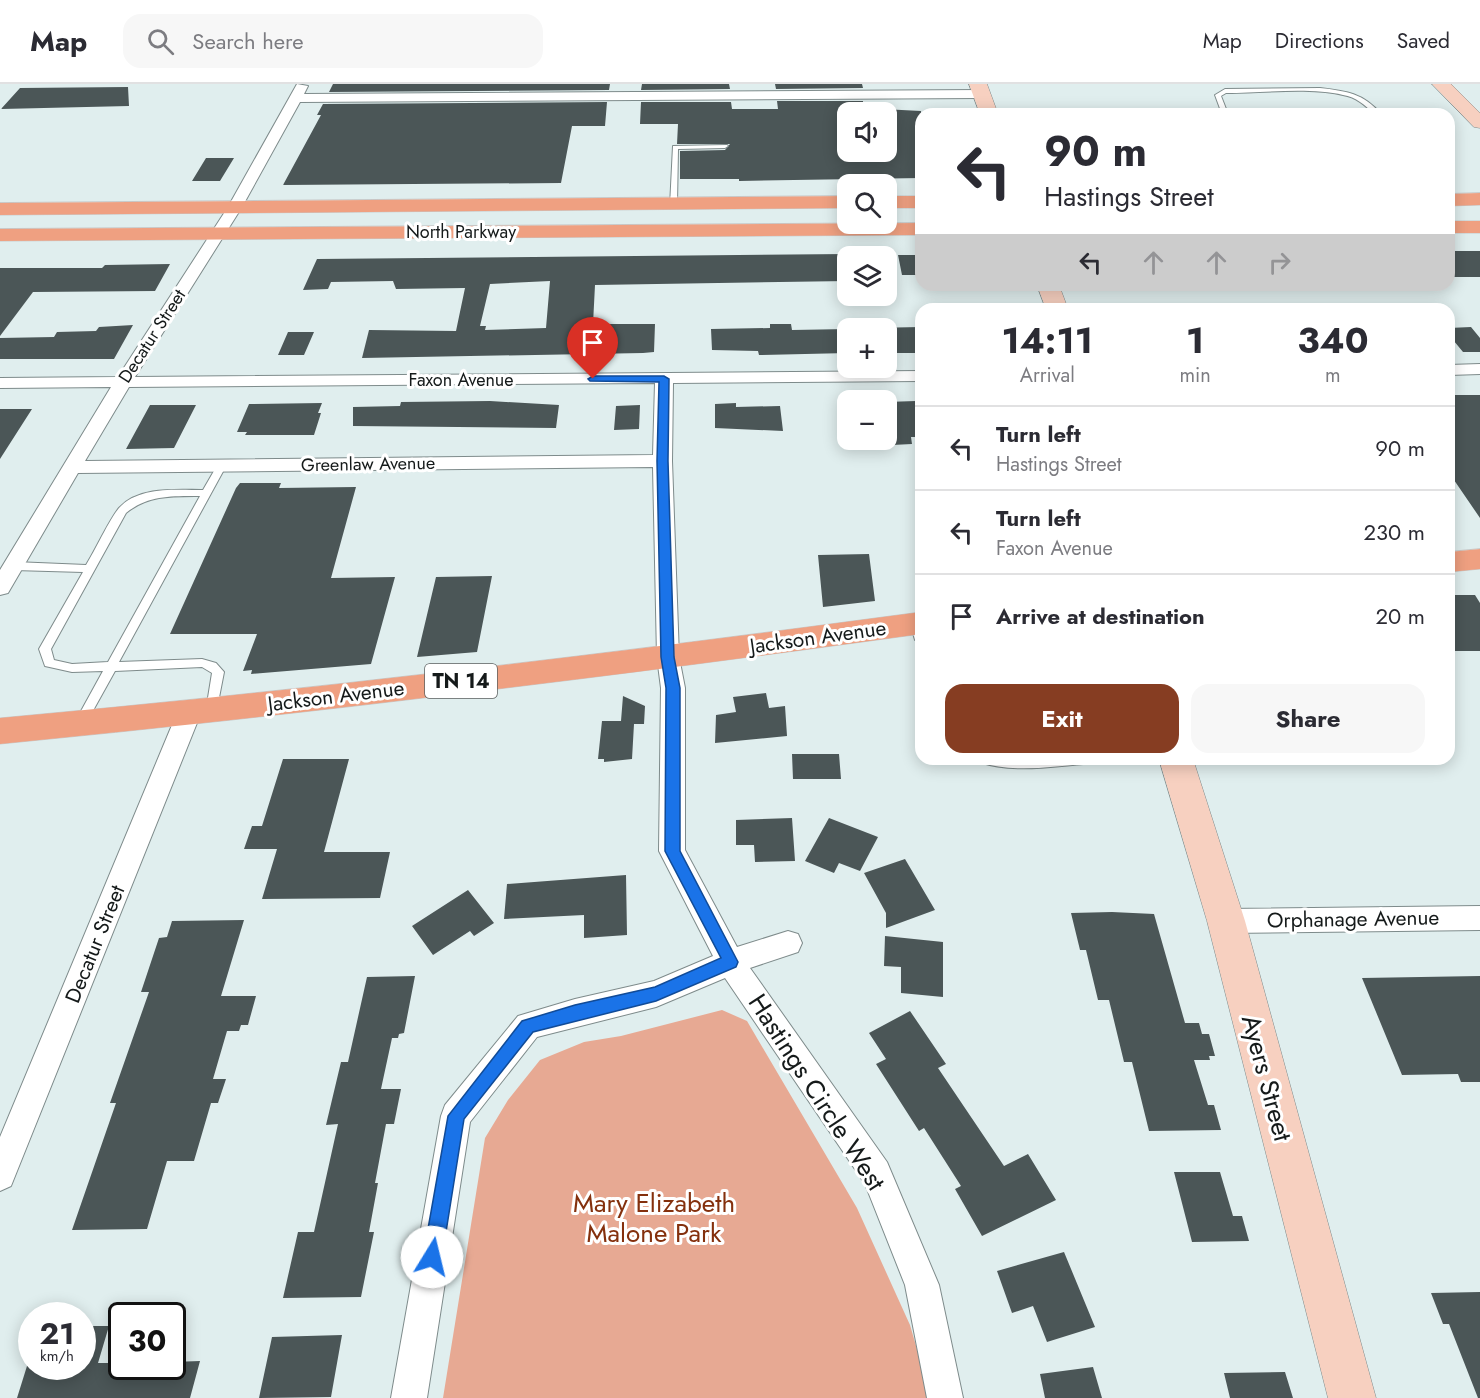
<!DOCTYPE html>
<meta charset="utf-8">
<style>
:root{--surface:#fff;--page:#f7f7f7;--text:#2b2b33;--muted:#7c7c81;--line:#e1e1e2;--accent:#863d22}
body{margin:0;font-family:Jost,sans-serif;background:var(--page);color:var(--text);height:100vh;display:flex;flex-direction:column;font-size:22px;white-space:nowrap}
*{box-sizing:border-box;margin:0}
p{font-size:20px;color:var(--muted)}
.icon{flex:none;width:33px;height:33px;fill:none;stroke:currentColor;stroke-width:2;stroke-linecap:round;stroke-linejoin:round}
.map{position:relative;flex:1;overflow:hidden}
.panel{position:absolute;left:915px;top:219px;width:540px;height:462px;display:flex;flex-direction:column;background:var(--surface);border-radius:18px;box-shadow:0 3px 15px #0003}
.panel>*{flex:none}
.top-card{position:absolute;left:915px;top:24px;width:540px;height:183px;border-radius:18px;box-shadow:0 3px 15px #0003;background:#fff;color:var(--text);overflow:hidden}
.tools{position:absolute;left:837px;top:18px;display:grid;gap:12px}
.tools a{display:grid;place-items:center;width:60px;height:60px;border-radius:12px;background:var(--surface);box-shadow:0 3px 15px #0003;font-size:30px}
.speed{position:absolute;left:18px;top:1218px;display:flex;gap:12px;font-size:30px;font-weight:700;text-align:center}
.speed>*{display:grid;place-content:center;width:78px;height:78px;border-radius:50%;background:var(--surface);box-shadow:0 3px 15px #0003;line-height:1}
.speed small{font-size:15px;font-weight:400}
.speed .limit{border:3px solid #111;border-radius:9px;background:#fff;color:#111}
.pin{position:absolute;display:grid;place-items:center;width:51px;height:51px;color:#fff;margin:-62px -26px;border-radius:50% 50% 50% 0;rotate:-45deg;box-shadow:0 0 6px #0007}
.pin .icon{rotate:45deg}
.me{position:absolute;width:66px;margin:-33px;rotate:9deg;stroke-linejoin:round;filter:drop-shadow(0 0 4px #0008)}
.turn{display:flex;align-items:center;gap:21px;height:126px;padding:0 30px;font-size:27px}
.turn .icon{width:78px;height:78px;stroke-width:2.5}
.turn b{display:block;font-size:42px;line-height:51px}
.lanes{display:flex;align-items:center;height:57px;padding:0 30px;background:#0003;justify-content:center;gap:30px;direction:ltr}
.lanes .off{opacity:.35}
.eta{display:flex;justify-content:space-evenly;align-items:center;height:102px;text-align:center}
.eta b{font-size:36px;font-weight:700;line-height:42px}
.primary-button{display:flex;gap:12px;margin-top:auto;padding:12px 30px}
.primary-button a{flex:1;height:69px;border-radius:18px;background:var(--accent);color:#fff;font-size:24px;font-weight:700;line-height:69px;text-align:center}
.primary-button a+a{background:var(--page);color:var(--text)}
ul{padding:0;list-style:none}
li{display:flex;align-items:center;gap:18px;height:84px;padding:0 30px;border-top:2px solid var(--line)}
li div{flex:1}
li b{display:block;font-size:22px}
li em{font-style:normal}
header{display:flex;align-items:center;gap:36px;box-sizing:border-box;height:84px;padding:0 30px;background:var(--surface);border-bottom:2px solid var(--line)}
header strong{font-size:28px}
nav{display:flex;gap:33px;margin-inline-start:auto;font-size:21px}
.search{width:420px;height:54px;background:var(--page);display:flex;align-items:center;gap:15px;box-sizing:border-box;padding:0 21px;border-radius:18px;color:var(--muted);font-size:22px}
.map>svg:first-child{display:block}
.green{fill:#e7a993}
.building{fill:#4b5657;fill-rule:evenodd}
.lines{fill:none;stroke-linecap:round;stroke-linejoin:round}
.lane-casing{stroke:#7e8b8b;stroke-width:2}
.street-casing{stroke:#7e8b8b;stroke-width:2}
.secondary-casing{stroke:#7e8b8b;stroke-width:1}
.primary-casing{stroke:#c7c8c8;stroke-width:1}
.lane{fill:#fff;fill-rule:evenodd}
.street{fill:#fff;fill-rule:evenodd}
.secondary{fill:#f7d0c0;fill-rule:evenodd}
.primary{fill:#efa081;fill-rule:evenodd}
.route{fill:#1a73e8;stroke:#114b97;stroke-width:1.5}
.labels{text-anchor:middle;stroke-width:6;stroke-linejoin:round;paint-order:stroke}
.far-street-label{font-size:18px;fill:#151a1a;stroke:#fff}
.shield{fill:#fff;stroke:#5b5f5f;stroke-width:1.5}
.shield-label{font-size:20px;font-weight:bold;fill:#151a1a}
.street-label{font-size:21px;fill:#151a1a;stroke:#fff}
.near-street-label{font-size:26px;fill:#151a1a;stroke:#fff}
.near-park-label{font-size:26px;fill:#84300d;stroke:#fff}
</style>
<header>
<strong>Map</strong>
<div class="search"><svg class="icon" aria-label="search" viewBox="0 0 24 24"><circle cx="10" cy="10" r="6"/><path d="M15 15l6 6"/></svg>Search here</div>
<nav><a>Map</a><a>Directions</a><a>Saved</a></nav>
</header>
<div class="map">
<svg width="1480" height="1314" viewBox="0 0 1480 1314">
<rect width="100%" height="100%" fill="#e0eeee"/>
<path class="green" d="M722 926 747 937 857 1124 910 1241 931 1314H443L485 1054 508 1016 540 976 584 958 621 952Z"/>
<path class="building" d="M333 0H610L609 6 329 8Z
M642 0H729L730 5 641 6Z
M775 0H862L863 4 776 5Z
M128 3 129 22 1 25 20 4Z
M777 17H863V24L921 27V94L739 97V95H680V67L725 66 730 60H677L678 40H640L641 18H731L732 25H778ZM848 28H886V68H848Z
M607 18 605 42H572L561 99 283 101 321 31H317L323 20Z
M206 74H234L220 97H192Z
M1449 167H1480V193H1449Z
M848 170V197L595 201 593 240H655L654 268 643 269 362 274 369 246 456 247 465 204 396 205 393 197 331 198 328 205 303 206 317 175ZM550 197 546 244 485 246 486 242H480L490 200Z
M898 171H921V191H902Z
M170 180 155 207 33 208 0 252V184H102L105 181Z
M770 240H791L792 246 848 245V269L759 271 758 267 712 266 711 245 770 244Z
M133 241 114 275H0V254L54 253 57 248 96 247 99 243Z
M921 243V269H886V244H870Z
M1471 243 1480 254V268H1463L1449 251V244Z
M288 248H314L304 271H278Z
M1449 311H1480V434L1454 396 1449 397Z
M490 317 559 321 556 344 353 342V323L400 322 401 318Z
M916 317 921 353H911L912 360 892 361 886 318Z
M322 319 318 329H321L314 351H245L247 348H237L249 320Z
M736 319V323L780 322 783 347 715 344V320Z
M150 321H196L174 364 126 365Z
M640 321 639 345 614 346 616 322Z
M0 325H32L0 375Z
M240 399H281L279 404 356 403 331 494 395 493 371 580 251 590 252 586 243 587 257 550H170L236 404Z
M869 470 875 517 823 523 818 471Z
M492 492 477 568 417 573 436 493Z
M1449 511H1475L1480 519V567H1449Z
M766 609 769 624 785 622 787 652 715 659 716 631 736 628 733 613Z
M623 612 645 622 644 640H634L632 675 604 678V675H598L602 637H621Z
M792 670H839L841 695H793Z
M283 675H349L324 768H390L380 814 262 815 277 765H244L252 742H262Z
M792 734 795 777 755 778 754 761H736V736Z
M829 734 878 753 860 787 839 779 834 789 805 777Z
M905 775 935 826 886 844V829L864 789Z
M626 791 627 851 584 854V831L504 835 507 800Z
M468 806 494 839 474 852 470 847 433 871 412 842Z
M1112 828 1154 830 1185 939H1199L1202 950H1209L1215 972H1209L1210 976H1194L1208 1021H1214L1221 1046 1149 1047 1132 978H1124L1109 916H1098L1086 866H1080L1071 829Z
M244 836 221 912H256L248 941H241L239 947H227L213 995H226L218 1019H211L194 1077H167L147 1145 72 1146 116 1019H110L149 908H141L159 854 167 853 172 837Z
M885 852 943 858V913L901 909V883L884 882Z
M415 892 404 949 399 950 398 954H392L381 1005H401L394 1040H386L375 1099H378L369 1148H374L361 1213 283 1214 298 1148H314L338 1040 326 1041 341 978H348L367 893Z
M1480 892V998H1461L1458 990 1402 991 1362 894Z
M910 927 946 980 938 984 1004 1082 1028 1070 1056 1116 982 1152 955 1105 961 1102 924 1044 919 1047 876 980 886 975 869 949Z
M1174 1088H1220L1233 1132H1242L1249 1157 1192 1158Z
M1064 1168 1095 1243 1047 1258 1033 1222 1012 1229 997 1187Z
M1480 1208V1314H1478L1449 1240H1443L1431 1209Z
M82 1242H109L98 1279H122V1282H172V1278L200 1277 190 1314H17L27 1282H82Z
M342 1251 331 1313 259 1314 272 1253Z
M1093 1283 1102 1314H1045L1040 1290Z
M1285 1288 1293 1314H1230L1224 1289Z"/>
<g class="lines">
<defs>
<path id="lane" d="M1320 4C1346 7 1363 9 1381 30H1374C1365 21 1356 13 1343 11 1311 3 1260 9 1226 9L1221 12 1228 30H1222L1215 11 1225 5Z
M727 61 728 62 725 64 678 65 677 120 670 122 673 62Z
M221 379 226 382 119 578 202 575 216 579 224 588 216 629 212 630 206 626 212 589 202 583 115 587 85 641H77L75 638 103 587 72 588 45 582 39 565 83 488 14 486 9 482 14 478 86 481C95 467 109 436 119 424 139 402 176 406 203 406L218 380ZM200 412 108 578 72 580 54 576 51 565 126 429C148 411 172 412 200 412Z
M915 535 919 536 921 540V560L915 556 910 539Z
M977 675H1089L1087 678 1083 680C1048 683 1013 689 979 678Z"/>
<path id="street" d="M297 0 308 2 304 10 982 6 988 10 982 14 300 18 242 123 135 293 921 287V297L673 299 672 377 679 573 685 604V766L737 863 788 847 798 850 802 859 798 868 750 884 887 1078 939 1201 963 1314H927L905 1201 865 1100 725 894 656 923 537 953 470 1038 427 1314H391L441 1032 445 1021 518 932 575 915 654 897 713 872 659 767 661 604 657 573 653 383 78 389 8 509 0 511V486L111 303 0 304V294L118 293 228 123ZM655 299 653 371 85 377 129 303Z
M1480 280V290L1449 291V281Z
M189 620 197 623 201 629 11 1102 0 1107V1053L177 629 181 623Z
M1480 822V846L1226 849 1216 845 1212 837 1216 829 1226 825Z"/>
<path id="secondary" d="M969 0H987L998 30H980Z
M1432 0H1451L1480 29V44L1474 43Z
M1037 201H1059L1068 225H1046Z
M1159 675H1193L1245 837 1376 1314H1328L1207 837Z"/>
<path id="primary" d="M1480 109V121L1449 122V110Z
M848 112V124L0 131V119Z
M886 112H921V124H886Z
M1449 137H1480V149H1449Z
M921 139V151L0 157V145Z
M1480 465V485L1449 488V468Z
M921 528V550C615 592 308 630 0 660V634C308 606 615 569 921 528Z"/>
</defs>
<use href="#lane" class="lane-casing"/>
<use href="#street" class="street-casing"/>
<use href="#secondary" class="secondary-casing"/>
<use href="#primary" class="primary-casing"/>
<use href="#lane" class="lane"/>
<use href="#street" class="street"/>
<use href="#secondary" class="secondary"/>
<use href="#primary" class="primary"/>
</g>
<path class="route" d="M593 292H664L669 295 668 377 674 573 680 604V767L738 878 736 883 656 917 533 948 464 1035 442 1173 439 1179 432 1182 426 1179 423 1173 448 1032 522 937 575 921 655 903 721 874 665 767 666 604 661 573 657 377 659 298 590 297 588 295Z"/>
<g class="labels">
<g class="far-street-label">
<text x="461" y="154">North Parkway</text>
<text transform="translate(152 252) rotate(-57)" y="6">Decatur Street</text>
<text x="461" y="302">Faxon Avenue</text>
<text transform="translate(368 380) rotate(-1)" y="6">Greenlaw Avenue</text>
</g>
<rect class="shield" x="425" y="580" width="72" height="34" rx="4.5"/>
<g class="shield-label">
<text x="461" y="604">TN 14</text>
</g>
<g class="street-label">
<text transform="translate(818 553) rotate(-8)" y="7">Jackson Avenue</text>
<text transform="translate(336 612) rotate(-7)" y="7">Jackson Avenue</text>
<text transform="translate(1353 835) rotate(-1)" y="7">Orphanage Avenue</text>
<text transform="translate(95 860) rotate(-68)" y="7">Decatur Street</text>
</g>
<g class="near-street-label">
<text transform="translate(1267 994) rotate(75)" y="9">Ayers Street</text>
<text transform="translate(817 1008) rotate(57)" y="9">Hastings Circle West</text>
</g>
<g class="near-park-label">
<text x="654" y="1128">Mary Elizabeth<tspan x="654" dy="30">Malone Park</tspan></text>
</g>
</g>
</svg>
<div class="tools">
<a><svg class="icon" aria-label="sound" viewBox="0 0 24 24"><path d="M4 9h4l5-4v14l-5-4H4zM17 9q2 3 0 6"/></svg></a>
<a><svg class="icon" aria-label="search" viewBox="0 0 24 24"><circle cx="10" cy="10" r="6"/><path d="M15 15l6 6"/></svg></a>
<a><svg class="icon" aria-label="layers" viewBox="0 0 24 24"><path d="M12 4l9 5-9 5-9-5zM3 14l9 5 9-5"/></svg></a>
<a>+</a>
<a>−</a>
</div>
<div class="speed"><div>21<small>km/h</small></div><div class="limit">30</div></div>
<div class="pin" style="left:593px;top:295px;background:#d93025"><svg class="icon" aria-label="arrive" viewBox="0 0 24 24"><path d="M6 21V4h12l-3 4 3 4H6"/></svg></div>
<svg class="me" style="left:432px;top:1173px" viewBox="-20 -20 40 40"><circle r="19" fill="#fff"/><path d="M0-13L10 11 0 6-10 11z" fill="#1a73e8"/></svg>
<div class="top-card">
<div class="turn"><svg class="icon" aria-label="left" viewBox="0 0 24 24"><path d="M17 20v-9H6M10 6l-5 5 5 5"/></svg><div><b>90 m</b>Hastings Street</div></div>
<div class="lanes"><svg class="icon" aria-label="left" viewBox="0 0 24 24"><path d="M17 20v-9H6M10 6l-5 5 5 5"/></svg><svg class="icon off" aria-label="ahead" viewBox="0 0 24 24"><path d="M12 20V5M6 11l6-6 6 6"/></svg><svg class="icon off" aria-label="ahead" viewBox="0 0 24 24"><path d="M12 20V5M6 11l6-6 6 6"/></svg><svg class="icon off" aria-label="right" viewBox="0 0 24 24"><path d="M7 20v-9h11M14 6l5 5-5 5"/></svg></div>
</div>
<section class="panel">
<div class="eta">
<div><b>14:11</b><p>Arrival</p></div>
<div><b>1</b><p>min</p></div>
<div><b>340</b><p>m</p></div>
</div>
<ul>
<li><svg class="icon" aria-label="left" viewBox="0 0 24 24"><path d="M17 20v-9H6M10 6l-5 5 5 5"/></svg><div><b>Turn left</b><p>Hastings Street</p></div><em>90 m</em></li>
<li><svg class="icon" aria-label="left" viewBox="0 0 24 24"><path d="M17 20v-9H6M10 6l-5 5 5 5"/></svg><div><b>Turn left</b><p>Faxon Avenue</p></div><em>230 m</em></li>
<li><svg class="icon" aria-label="arrive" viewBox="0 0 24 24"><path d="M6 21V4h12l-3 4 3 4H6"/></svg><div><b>Arrive at destination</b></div><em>20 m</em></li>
</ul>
<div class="primary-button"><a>Exit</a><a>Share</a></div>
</section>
</div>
